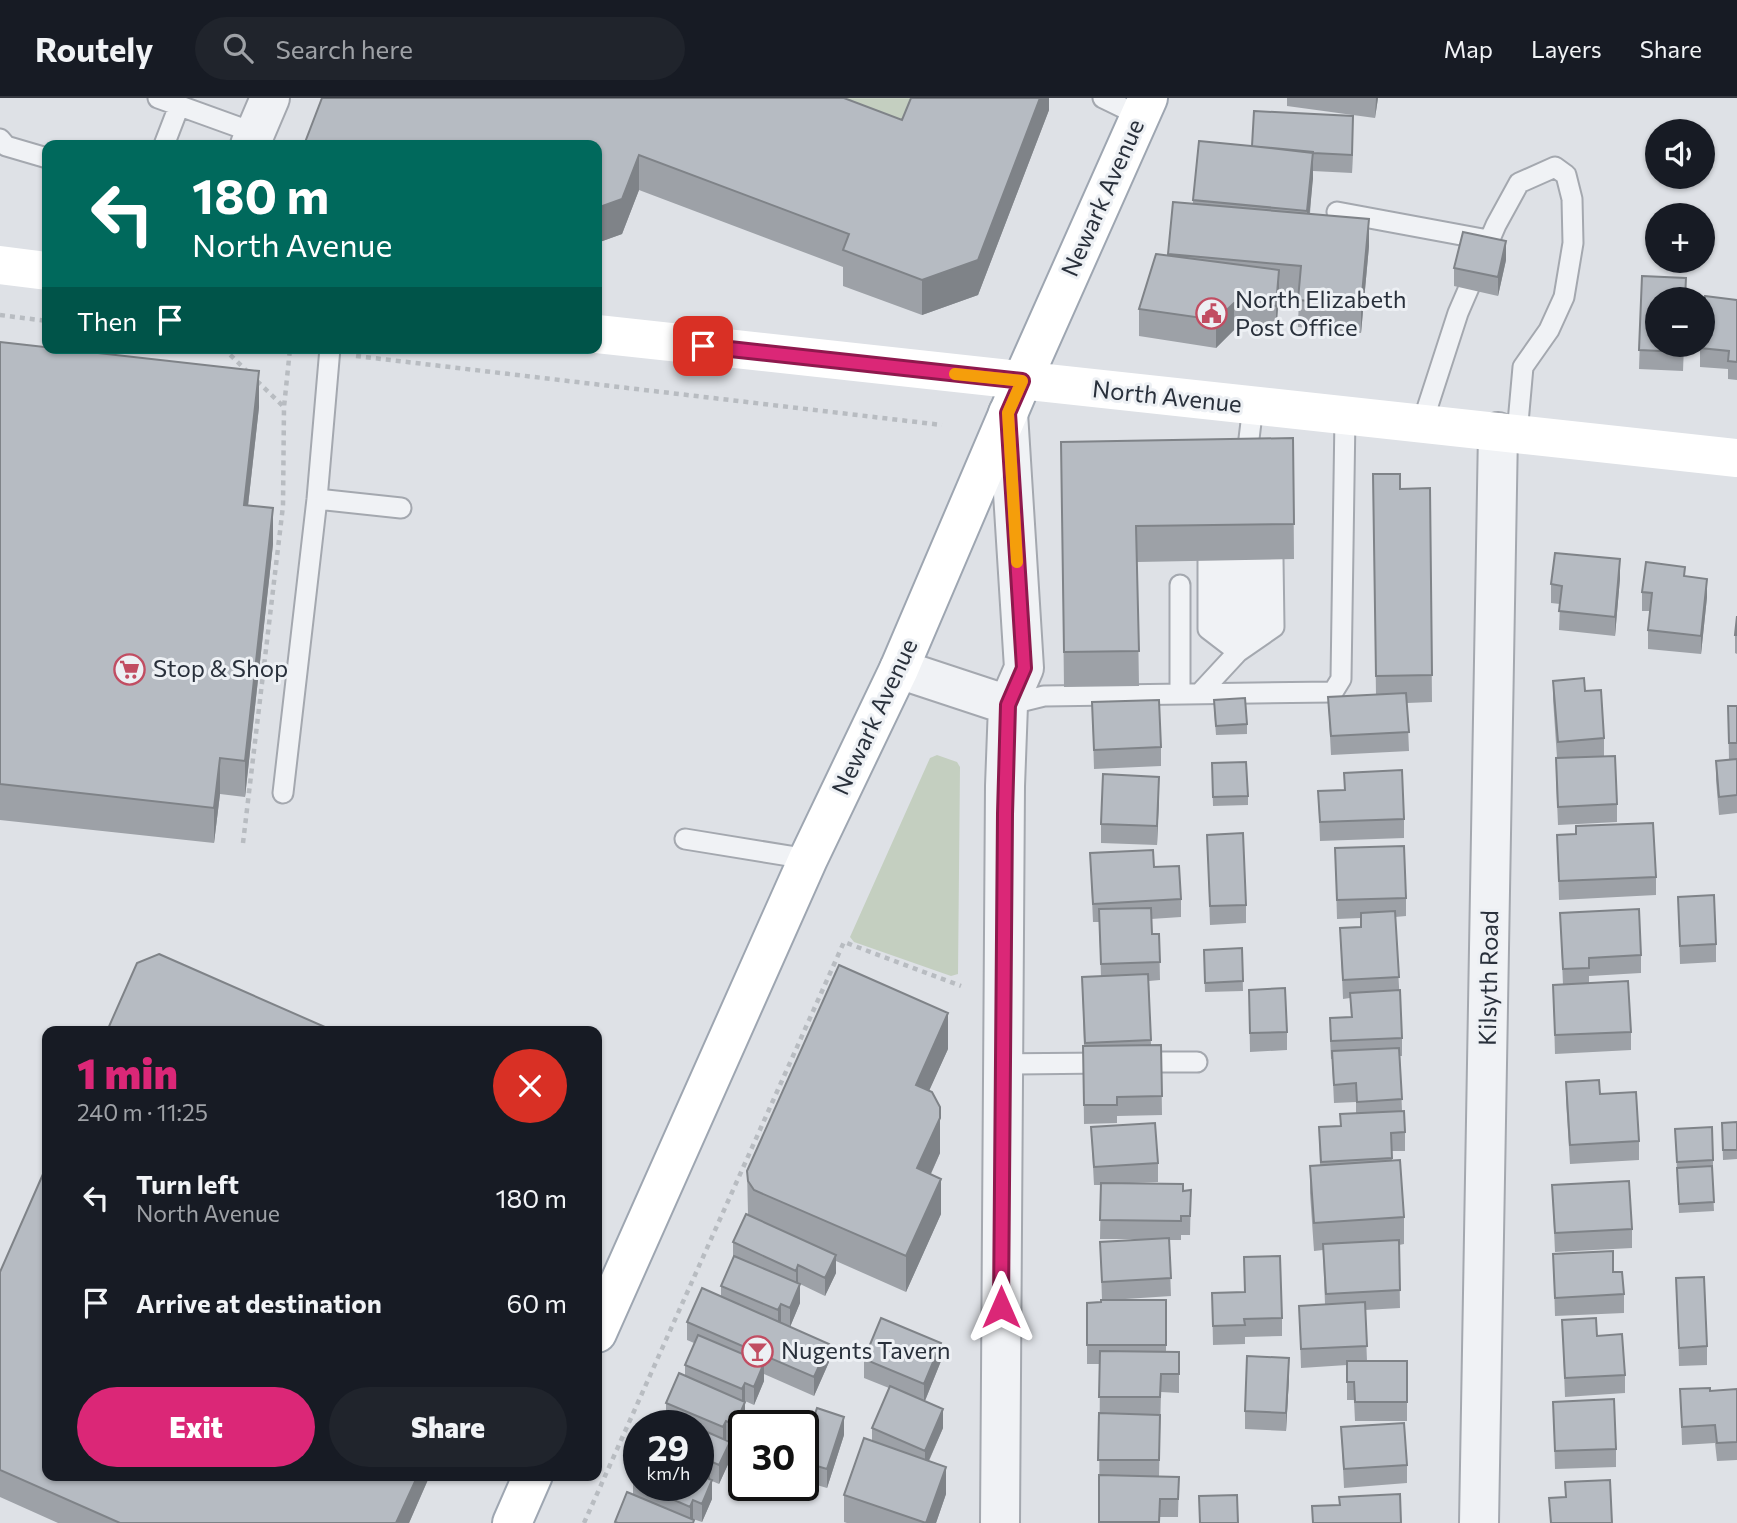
<!DOCTYPE html>
<meta charset="utf-8">
<style>
:root{--surface:#171b24;--page:#20242c;--text:#f1f3f6;--muted:#9ea1a6;--line:#363941;--accent:#db2777}
body{margin:0;font-family:Commissioner,sans-serif;background:var(--page);color:var(--text);height:100vh;display:flex;flex-direction:column;font-size:26px;white-space:nowrap}
*{box-sizing:border-box;margin:0}
p{font-size:23px;color:var(--muted)}
.icon{flex:none;width:38px;height:38px;fill:none;stroke:currentColor;stroke-width:2;stroke-linecap:round;stroke-linejoin:round}
.map{position:relative;flex:1;overflow:hidden}
.side{position:absolute;left:42px;top:928px;width:560px;height:455px;display:flex;flex-direction:column;background:var(--surface);border-radius:14px;box-shadow:0 2px 5px #0004}
.side>*{flex:none}
.hud{position:absolute;left:42px;top:42px;width:560px;height:214px;border-radius:14px;box-shadow:0 2px 5px #0004;background:#00695c;color:#fff;overflow:hidden}
.controls{position:absolute;left:1645px;top:21px;display:grid;gap:14px}
.controls a{display:grid;place-items:center;width:70px;height:70px;border-radius:50%;background:var(--surface);box-shadow:0 2px 5px #0004;font-size:35px}
.speed{position:absolute;left:623px;top:1312px;display:flex;gap:14px;font-size:35px;font-weight:700;text-align:center}
.speed>*{display:grid;place-content:center;width:91px;height:91px;border-radius:50%;background:var(--surface);box-shadow:0 2px 5px #0004;line-height:1}
.speed small{font-size:18px;font-weight:400}
.speed .limit{border:4px solid #111;border-radius:10px;background:#fff;color:#111}
.pin{position:absolute;display:grid;place-items:center;width:60px;height:60px;color:#fff;margin:-30px;border-radius:14px;box-shadow:0 4px 10px #0006}
.me{position:absolute;width:77px;margin:-38px;rotate:0deg;stroke-linejoin:round;filter:drop-shadow(0 0 5px #0008)}
.turn{display:flex;align-items:center;gap:24px;height:147px;padding:0 35px;font-size:32px}
.turn .icon{width:91px;height:91px;stroke-width:2.5}
.turn b{display:block;font-size:49px;line-height:60px}
.then{display:flex;align-items:center;height:66px;padding:0 35px;background:#0003;gap:14px;font-size:26px}
.round{display:grid;place-items:center;flex:none;width:74px;height:74px;border-radius:37px;background:var(--page)}
.overview{display:flex;align-items:center;justify-content:space-between;height:119px;padding:0 35px}
h1{font-size:42px;font-weight:800;line-height:52px;color:var(--accent)}
.button{display:flex;gap:14px;margin-top:auto;padding:14px 35px}
.button a{flex:1;height:80px;border-radius:42px;background:var(--accent);color:#fff;font-size:28px;font-weight:800;line-height:80px;text-align:center}
.button a+a{background:var(--page);color:var(--text)}
ul{padding:0;list-style:none}
li{display:flex;align-items:center;gap:21px;height:105px;padding:0 35px}
li div{flex:1}
li b{display:block;font-size:26px}
li em{font-style:normal}
header{display:flex;align-items:center;gap:42px;box-sizing:border-box;height:98px;padding:0 35px;background:var(--surface);border-bottom:2px solid var(--line)}
header strong{font-size:33px}
nav{display:flex;gap:38px;margin-inline-start:auto;font-size:24px}
.search{width:490px;height:63px;background:var(--page);display:flex;align-items:center;gap:18px;box-sizing:border-box;padding:0 24px;border-radius:38px;color:var(--muted);font-size:26px}
.map>svg:first-child{display:block}
.green{fill:#c4cfc0}
.lines{fill:none;stroke-linecap:round;stroke-linejoin:round}
.service-casing{stroke:#a4a8af;stroke-width:23}
.minor-casing{stroke:#a4a8af;stroke-width:42}
.primary-casing{stroke:#9ea6b1;stroke-width:42}
.path{stroke:#b8bcc1;stroke-width:4.5;stroke-dasharray:5 5;stroke-linecap:butt}
.service{stroke:#f0f2f5;stroke-width:19}
.minor{stroke:#f0f2f5;stroke-width:38}
.secondary{stroke:#fff;stroke-width:38}
.primary{stroke:#fff;stroke-width:38}
.wall{fill:#9da1a7}
.shaded-wall{fill:#7f8388}
.building{fill:#b6bbc2;stroke:#7f8388;stroke-width:2}
.route-casing{stroke:#8e194d;stroke-width:18}
.route{stroke:#db2777;stroke-width:12}
.slow{stroke:#f59e0b;stroke-width:12}
.labels{text-anchor:middle;stroke-width:6;stroke-linejoin:round;paint-order:stroke}
.street-label{font-size:24px;fill:#29303b;stroke:#edf0f4}
.poi-label{font-size:24px;fill:#29303b;stroke:#edf0f4;text-anchor:start}
</style>
<header>
<strong>Routely</strong>
<div class="search"><svg class="icon" aria-label="search" viewBox="0 0 24 24"><circle cx="10" cy="10" r="6"/><path d="M15 15l6 6"/></svg>Search here</div>
<nav><a>Map</a><a>Layers</a><a>Share</a></nav>
</header>
<div class="map">
<svg width="1737" height="1425" viewBox="0 0 1737 1425">
<rect width="100%" height="100%" fill="#dee1e6"/>
<path class="green" d="M759 0H925L899 57Z
M937 657 957 664 960 669 958 876 951 878 854 844 850 839 930 660Z"/>
<g class="lines">
<defs>
<path id="service" d="M158 0 255 35
M1103 0 1140 18
M0 41 6 48 47 60
M164 47 179 8
M1337 114 1488 142
M1422 326 1458 215 1496 127 1519 85 1555 69 1566 77 1572 101 1573 145 1564 199 1549 232 1523 269 1517 336
M1248 366 1246 365 1253 308
M317 401 401 410
M1208 461V531L1238 554
M1224 462V530L1234 547
M1180 487V595
M1245 545 1257 530V463
M1238 553 1241 530V462
M1200 595 1238 554 1274 529 1273 461
M1008 607 1044 598 1333 594 1341 581 1345 318
M283 695 317 401 330 250
M685 741 808 761
M1137 964H1197
M1003 966 1107 965"/>
<path id="minor" d="M250 47 270 0
M899 571 1008 607
M1000 1425 1005 688 1008 607 1024 570 1008 315
M1479 1425 1498 334"/>
<path id="primary" d="M597 1235 808 761 899 571 1022 283 1148 0
M512 1425 533 1377"/>
</defs>
<use href="#service" class="service-casing"/>
<use href="#minor" class="minor-casing"/>
<use href="#primary" class="primary-casing"/>
<path class="path" d="M0 217 47 223
M223 250 248 274
M356 258 942 327
M257 283 283 308
M243 745 283 408 284 309 290 251 305 252
M584 1425 844 844 961 888"/>
<use href="#service" class="service"/>
<use href="#minor" class="minor"/>
<path class="secondary" d="M0 167 47 173
M597 236 1737 360"/>
<use href="#primary" class="primary"/>
</g>
<path class="wall" d="M1049 0V12L978 197 922 217 843 188V169L639 92 622 136 597 145V47L902 22Z
M1287 0H1378L1375 20 1287 8Z
M1353 37 1352 75 1313 73 1310 116 1369 148 1361 235 1298 229 1299 195 1279 193 1276 235 1234 232 1216 250 1139 238V211L1168 158 1173 104 1193 106V102L1252 48Z
M1506 162 1498 198 1454 188V170Z
M1642 178 1686 180V201H1657V247H1684L1683 273 1639 271Z
M1737 202V282L1728 281V271L1700 269V250Z
M0 244 259 309 248 408 273 446 245 699 220 696 214 745 0 722Z
M1293 340 1294 461 1137 464 1139 588 1064 589 1061 344Z
M1373 376 1400 391 1430 390 1432 604 1407 605 1409 653 1331 657 1328 599 1376 597Z
M1685 478 1707 499 1701 556 1648 551V532L1650 513H1642V494Z
M1620 480 1615 538 1559 532 1560 506 1551 505V486Z
M1737 518V556L1735 555V537Z
M1553 583 1585 593 1604 640V658L1617 706V724L1558 727 1556 679V660H1557L1553 601Z
M1092 604 1161 649V668L1094 671Z
M1728 608H1737V715L1719 717 1716 682V663L1729 662Z
M1214 611 1247 626V636L1216 637Z
M1212 674 1248 698V707L1213 708Z
M1344 675 1404 721V740L1320 743 1318 693 1344 692Z
M1159 697 1157 747 1101 745V726Z
M1207 737 1246 807V825L1210 827Z
M1557 737 1656 779V797L1559 802Z
M1335 750 1406 800V818L1395 819 1402 940V958H1400L1402 1013 1405 1034V1053H1392V1063L1404 1119V1146L1399 1147 1400 1210 1365 1212 1367 1263H1407V1323H1355L1354 1302H1347V1267L1301 1270 1299 1208 1325 1206 1323 1152 1314 1153 1310 1095V1068H1320L1319 1029 1340 1028V1016L1356 1015V1004L1334 1005 1332 961H1331L1330 939V920L1351 919 1350 900 1343 901 1340 830 1361 829V820L1337 821Z
M1090 755 1154 769 1181 801V819L1151 821 1152 836H1159L1160 882 1149 883 1151 947H1161L1162 1017 1117 1018V1025L1084 1026 1083 948H1084L1082 879 1101 878 1099 824H1093Z
M1678 799 1716 846V864L1680 866Z
M1560 815 1641 857V875L1589 878V885L1631 934V952L1555 956 1553 887H1563Z
M1242 850 1243 893 1205 894 1204 861Z
M1249 892 1287 934V952L1250 954Z
M948 951 929 992 940 1055 931 1076 941 1116 906 1194 836 1163V1175L825 1198 800 1186V1205L790 1229 829 1264 814 1298 764 1276V1283L754 1307 745 1303V1322L735 1346 726 1341V1342L730 1362 719 1386 712 1383V1401L702 1424 693 1421 694 1425H615L633 1396V1384L639 1370V1388H698V1328H658L666 1316V1305L685 1278V1267L694 1245 687 1242V1224L721 1199V1188L733 1160V1144L748 1116 747 1073Z
M1566 984 1639 1043V1062L1570 1066 1566 1002Z
M1737 1024V1061L1723 1062 1722 1025Z
M1091 1029 1158 1065V1084L1130 1085 1183 1093 1191 1092 1190 1137H1181V1142H1169L1171 1198 1110 1202H1166V1254H1179V1295L1161 1294 1159 1378 1179 1379 1178 1419H1160V1425H1099L1100 1266H1087V1205L1101 1204 1102 1202 1100 1144 1144 1141H1100L1101 1087H1094Z
M1675 1031 1713 1062V1071L1712 1072 1714 1113 1679 1115Z
M1552 1087 1632 1131V1150L1555 1154Z
M1553 1156 1613 1174 1624 1196V1215L1555 1218Z
M0 1174 430 1377 409 1425H58L0 1399Z
M1676 1180 1707 1248V1267L1679 1268Z
M1212 1195 1282 1220V1238L1245 1239V1246L1213 1247Z
M1562 1222 1597 1238 1625 1277V1295L1565 1299Z
M864 1261 941 1263 925 1303 943 1330 929 1363 946 1396 936 1425H847L844 1424V1397L872 1343V1330L889 1290 864 1280Z
M1289 1279 1286 1333 1245 1331V1313Z
M1680 1291 1710 1293 1737 1291V1362L1717 1363 1715 1345 1682 1347Z
M1553 1304 1616 1351V1369L1555 1371Z
M1341 1329 1407 1367V1385L1344 1390Z
M844 1337 827 1390 803 1383V1351Z"/>
<path class="shaded-wall" d="M1040 0H1049V12L978 197 922 217V182Z
M1376 0H1378L1375 20Z
M1353 18V37L1352 75V57Z
M1313 54V81L1307 140V113Z
M639 57V92L622 136 597 145V110Z
M1369 121V148L1361 235V207Z
M1506 143V162L1498 198V179Z
M1279 172V199L1276 235V208Z
M1234 205V232L1216 250V222Z
M259 273V309L244 443V407Z
M273 410V446L245 699V663Z
M1620 461V480L1615 538V519Z
M1707 481V499L1701 556V538Z
M220 660V696L214 745V710Z
M1159 679V697L1157 747V728Z
M948 915V951L916 1022V987Z
M940 1009V1055L917 1106V1070Z
M941 1081V1116L906 1194V1158Z
M836 1157V1175L825 1198V1180Z
M798 1167V1185L796 1191V1173Z
M800 1186V1205L790 1229V1210Z
M781 1206V1225L778 1231V1212Z
M941 1245V1263L924 1305V1286Z
M829 1246V1264L814 1298V1279Z
M1289 1260V1279L1286 1333V1315Z
M764 1265V1283L754 1307V1289Z
M745 1285V1303L742 1309V1291Z
M745 1304V1322L735 1346V1327Z
M943 1311V1330L925 1371V1353Z
M844 1319V1337L827 1390V1371Z
M726 1323V1341L723 1348V1329Z
M730 1344V1362L719 1386V1367Z
M710 1363V1382L707 1388V1369Z
M946 1369V1396L936 1425H926Z
M418 1377H430L409 1425H396Z
M712 1382V1401L702 1424V1406Z
M693 1402V1421L690 1425V1409Z"/>
<path class="building" d="M322 0H844L902 22 911 0H1040L978 162 922 182 843 152 849 136 639 57 622 101 597 110V47H304Z
M1254 13 1353 18 1352 57 1313 55 1252 48Z
M1199 43 1313 54 1307 113 1193 102Z
M1173 104 1369 121 1361 207 1298 202 1301 168 1168 156Z
M1463 134 1506 143 1498 179 1454 170Z
M1156 156 1279 172 1276 208 1234 205 1216 222 1139 211Z
M1642 178 1686 180 1685 201H1657V247H1683V254L1639 252Z
M1705 198 1737 202V264L1728 263 1729 253 1700 250V247H1703V222Z
M0 244 259 273 244 407 273 410 245 663 220 660 214 710 0 686Z
M1293 340 1294 426 1136 428 1139 553 1064 554 1061 344Z
M1373 376H1400V391L1430 390 1432 577 1376 578Z
M1555 455 1620 461 1615 519 1559 513 1562 488 1551 486Z
M1646 464 1685 469 1684 478 1707 481 1701 538 1648 532 1652 495 1642 494Z
M1737 518V537H1735Z
M1584 580 1585 593 1601 592 1604 640 1558 644 1553 583Z
M1406 595 1409 634 1331 638 1328 599Z
M1245 600 1247 626 1216 628 1214 602Z
M1159 602 1161 649 1094 652 1092 604Z
M1728 608H1737V645H1729Z
M1615 658 1617 706 1558 709 1556 660Z
M1737 661V697L1719 699 1716 663Z
M1246 664 1248 698 1213 699 1212 665Z
M1402 672 1404 721 1320 724 1318 693 1345 692 1344 675Z
M1103 676 1159 679 1157 728 1101 726Z
M1653 725 1656 779 1559 783 1557 737 1576 736V728Z
M1243 735 1246 807 1210 808 1207 737Z
M1404 748 1406 800 1337 802 1335 750Z
M1153 752 1154 769 1179 768 1181 801 1093 806 1090 755Z
M1714 797 1716 846 1680 848 1678 799Z
M1151 810 1152 836H1159L1160 864 1101 866 1099 811Z
M1639 811 1641 857 1589 860V870L1563 871 1560 815Z
M1395 813 1399 879 1343 882 1340 830 1361 829V815Z
M1242 850 1243 883 1205 885 1204 852Z
M159 856 334 933H107L137 865Z
M839 867 948 915 916 987 932 994 940 1009V1020L917 1070 941 1081 906 1158 754 1092 748 1083 747 1073Z
M1148 876 1151 942 1085 945 1082 879Z
M1628 883 1631 934 1555 937 1553 887Z
M1285 890 1287 934 1250 935 1249 892Z
M1400 892 1402 940 1331 943 1330 920 1352 919 1350 895Z
M1161 947 1162 998 1117 999V1007H1084L1083 948Z
M1399 950 1402 1001 1357 1004 1356 985 1334 987 1332 953Z
M1599 982 1600 996 1636 994 1639 1043 1570 1047 1566 984Z
M1404 1013 1405 1034 1391 1035 1392 1060 1321 1064 1319 1029 1341 1028 1340 1016Z
M1737 1024V1052H1723L1722 1025Z
M1155 1025 1158 1065 1094 1069 1091 1029Z
M1712 1029 1713 1062 1677 1064 1675 1031Z
M1400 1062 1404 1119 1314 1125 1310 1068Z
M47 1067V1377H418L396 1425H120L0 1372V1174Z
M1712 1068 1714 1104 1679 1106 1677 1070Z
M1629 1083 1632 1131 1555 1135 1552 1087Z
M1101 1085 1183 1086V1093L1191 1092 1190 1118H1181V1123L1100 1122Z
M746 1116 836 1157 825 1180 798 1167 796 1173 733 1144Z
M1169 1140 1171 1180 1102 1184 1100 1144Z
M1399 1142 1400 1192 1326 1196 1323 1146Z
M1613 1153V1174H1622L1624 1196 1555 1200 1553 1156Z
M734 1158 800 1186 790 1210 781 1206 778 1212 721 1188Z
M1280 1158 1282 1220 1244 1221 1245 1227 1213 1228 1212 1195 1245 1194 1244 1159Z
M1704 1179 1707 1248 1679 1250 1676 1180Z
M702 1190 829 1246 814 1279 687 1224Z
M1101 1202H1166V1247H1087V1205L1101 1204Z
M1365 1204 1367 1248 1301 1251 1299 1208Z
M881 1220 941 1245 924 1286 864 1261Z
M1596 1220 1597 1238 1622 1236 1625 1277 1565 1280 1562 1222Z
M698 1237 764 1265 754 1289 745 1285 742 1291 685 1267Z
M1100 1253 1179 1254V1276H1161L1160 1299H1099Z
M1247 1258 1289 1260 1286 1315 1245 1313Z
M1347 1263H1407V1304H1355L1354 1284H1347Z
M679 1275 745 1304 735 1327 726 1323 723 1329 666 1305Z
M890 1288 943 1311 925 1353 872 1330Z
M1710 1290V1293L1737 1291V1344L1717 1345 1715 1327 1682 1329 1680 1291Z
M1614 1301 1616 1351 1555 1353 1553 1304Z
M817 1310 844 1319 827 1371 803 1364V1351Z
M663 1315 693 1328H658Z
M1099 1315 1160 1317 1159 1362H1098Z
M1404 1325 1407 1367 1344 1371 1341 1329Z
M698 1330 730 1344 719 1367 710 1363 707 1369 698 1365Z
M864 1340 946 1369 926 1425 844 1397Z
M639 1370V1386L633 1384Z
M698 1377 712 1382 702 1406 693 1402 690 1409 642 1388H698Z
M1099 1377 1179 1379 1178 1401H1160L1159 1424H1099Z
M1610 1382 1612 1425H1551L1549 1400 1566 1399 1565 1384Z
M627 1394 694 1422 693 1425H618L615 1424Z
M1400 1396 1401 1425H1313L1312 1408 1340 1407 1339 1399Z
M1237 1397 1238 1425H1200L1199 1398Z"/>
<g class="lines">
<defs>
<path id="route" d="M703 248 1022 283 1008 315 1024 570 1008 607 1005 716 1001 1209"/>
</defs>
<use href="#route" class="route-casing"/>
<use href="#route" class="route"/>
<path class="slow" d="M955 276 1022 283 1008 315 1017 464"/>
</g>
<defs>
<symbol id="civic-ring" viewBox="-11 -11 22 22"><circle r="9.5" fill="#edf0f4" stroke="#c14d62" stroke-width="1.5"/><path d="M-.6-6.5H3V-4.5H.6V-3L4-1V1h2V6H-6V1h2V-1L-.6-3ZM-1.2 2.5V6h2.4V2.5Z" fill="#c14d62"/></symbol>
<symbol id="supermarket-ring" viewBox="-11 -11 22 22"><circle r="9.5" fill="#edf0f4" stroke="#c14d62" stroke-width="1.5"/><path d="M-6-5.5h2.5l.6 2H6L4.5 2H-2.5L-4.4-4H-6ZM-1.5 3.2a1.3 1.3 0 1 0 .1 0ZM3 3.2a1.3 1.3 0 1 0 .1 0Z" fill="#c14d62"/></symbol>
<symbol id="bar-ring" viewBox="-11 -11 22 22"><circle r="9.5" fill="#edf0f4" stroke="#c14d62" stroke-width="1.5"/><path d="M-6-5H6L.8 .8V4.5H3.5V6h-7V4.5H-.8V.8Z" fill="#c14d62"/></symbol>
</defs>
<g fill-rule="evenodd">
<use href="#civic-ring" x="1194" y="198" width="35" height="35"/>
<use href="#supermarket-ring" x="112" y="554" width="35" height="35"/>
<use href="#bar-ring" x="740" y="1236" width="35" height="35"/>
</g>
<g class="labels">
<g class="street-label">
<text transform="translate(1103 100) rotate(-66)" y="8">Newark Avenue</text>
<text transform="translate(1167 299) rotate(6)" y="8">North Avenue</text>
<text transform="translate(875 619) rotate(-65)" y="8">Newark Avenue</text>
<text transform="translate(1489 880) rotate(-89)" y="8">Kilsyth Road</text>
</g>
<g class="poi-label">
<text x="1235" y="210">North Elizabeth<tspan x="1235" dy="28">Post Office</tspan></text>
<text x="153" y="579">Stop &amp; Shop</text>
<text x="781" y="1261">Nugents Tavern</text>
</g>
</g>
</svg>
<div class="controls">
<a><svg class="icon" aria-label="sound" viewBox="0 0 24 24"><path d="M4 9h4l5-4v14l-5-4H4zM17 9q2 3 0 6"/></svg></a>
<a>+</a>
<a>−</a>
</div>
<div class="speed"><div>29<small>km/h</small></div><div class="limit">30</div></div>
<div class="pin" style="left:703px;top:248px;background:#d93025"><svg class="icon" aria-label="arrive" viewBox="0 0 24 24"><path d="M6 21V4h12l-3 4 3 4H6"/></svg></div>
<svg class="me" style="left:1001px;top:1209px" viewBox="-20 -20 40 40"><path d="M0-17L14 15 0 8-14 15z" fill="#db2777" stroke="#fff" stroke-width="4"/></svg>
<div class="hud">
<div class="turn"><svg class="icon" aria-label="left" viewBox="0 0 24 24"><path d="M17 20v-9H6M10 6l-5 5 5 5"/></svg><div><b>180 m</b>North Avenue</div></div>
<div class="then">Then<svg class="icon" aria-label="arrive" viewBox="0 0 24 24"><path d="M6 21V4h12l-3 4 3 4H6"/></svg></div>
</div>
<section class="side">
<div class="overview"><div><h1>1 min</h1><p>240 m · 11:25</p></div><a class="round" style="background:#d93025;color:#fff"><svg class="icon" aria-label="close" viewBox="0 0 24 24"><path d="M6 6l12 12M18 6L6 18"/></svg></a></div>
<ul>
<li><svg class="icon" aria-label="left" viewBox="0 0 24 24"><path d="M17 20v-9H6M10 6l-5 5 5 5"/></svg><div><b>Turn left</b><p>North Avenue</p></div><em>180 m</em></li>
<li><svg class="icon" aria-label="arrive" viewBox="0 0 24 24"><path d="M6 21V4h12l-3 4 3 4H6"/></svg><div><b>Arrive at destination</b></div><em>60 m</em></li>
</ul>
<div class="button"><a>Exit</a><a>Share</a></div>
</section>
</div>
